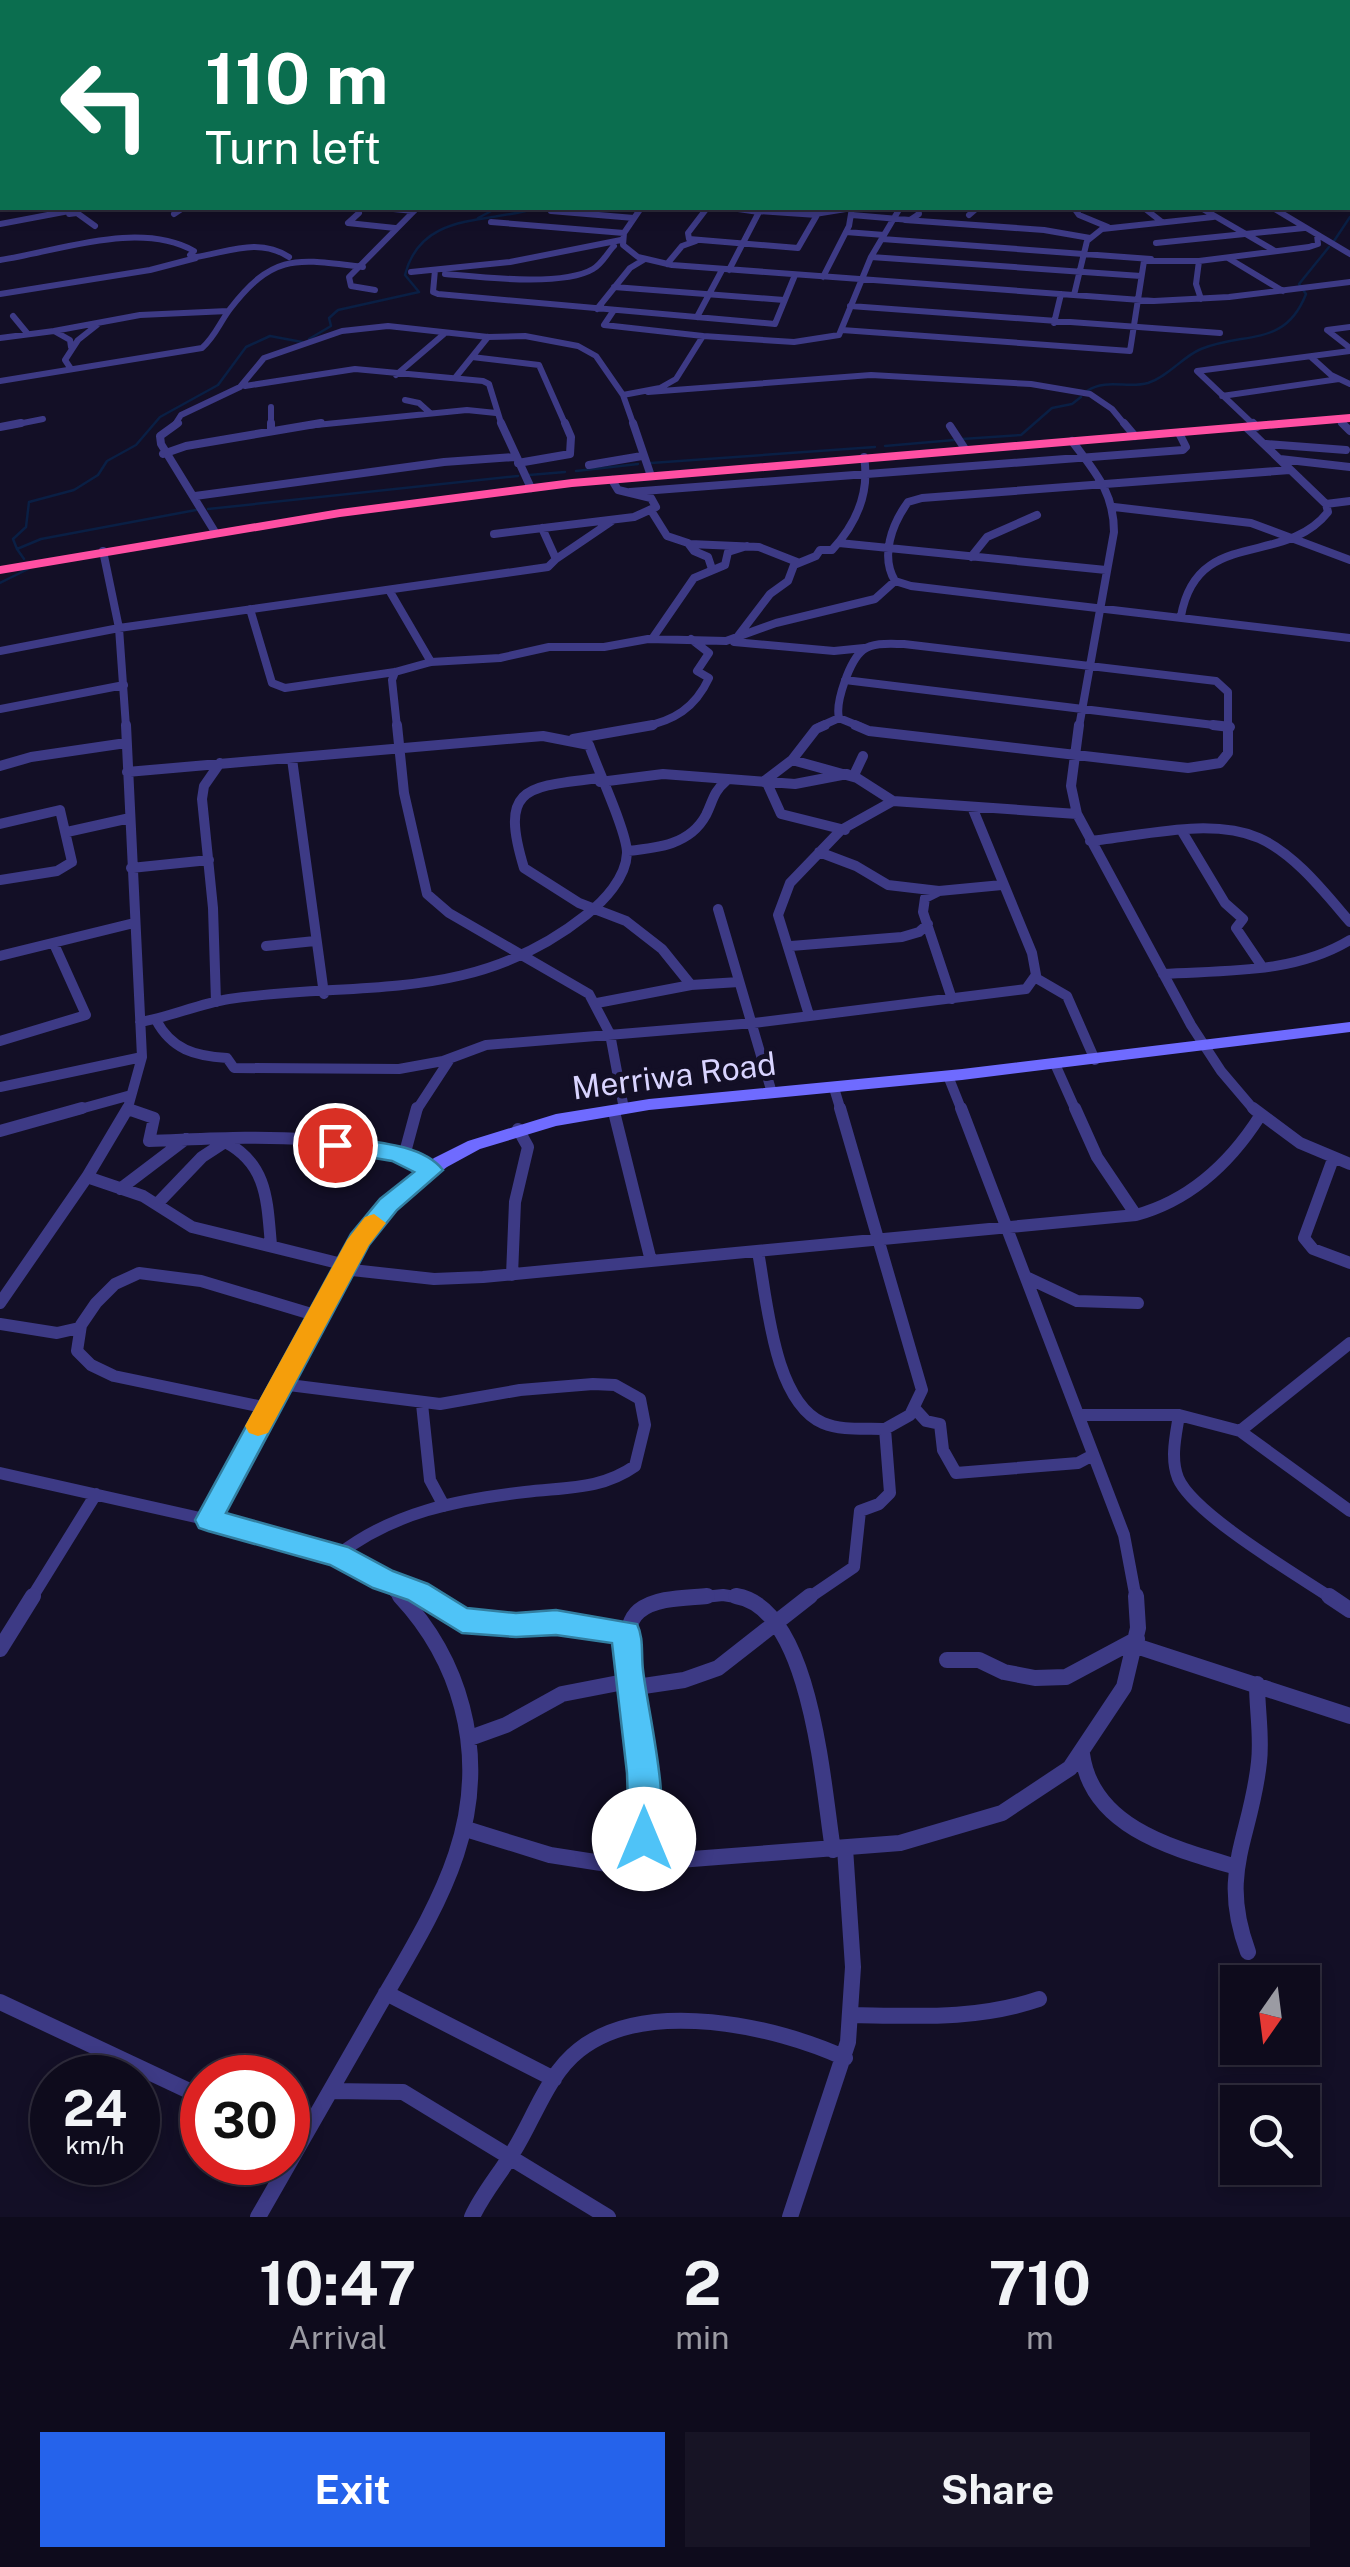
<!DOCTYPE html>
<style>
:root{--surface:#0e0b1c;--page:#171425;--text:#f1f3f6;--muted:#9b9ba3;--line:#2e2b3b;--accent:#2563eb}
body{margin:0;font-family:"Public Sans",sans-serif;background:var(--page);color:var(--text);height:100vh;display:flex;flex-direction:column;font-size:38px;white-space:nowrap}
*{box-sizing:border-box;margin:0}
p{font-size:32px;color:var(--muted)}
.icon{flex:none;width:55px;height:55px;fill:none;stroke:currentColor;stroke-width:2;stroke-linecap:round;stroke-linejoin:round}
.map{position:relative;height:2217px;overflow:hidden}
.panel{display:flex;flex-direction:column;background:var(--surface);flex:1}
.panel>*{flex:none}
.banner{position:absolute;left:0px;top:0px;width:1350px;height:210px;box-shadow:0 5px 15px #0003,0 0 0 2px var(--line);background:#0b6e4f;color:#fff;overflow:hidden}
.needle{width:65px;rotate:194deg}
.controls{position:absolute;left:1220px;top:1965px;display:grid;gap:20px}
.controls a{display:grid;place-items:center;width:100px;height:100px;border-radius:0px;background:var(--surface);box-shadow:0 5px 15px #0003,0 0 0 2px var(--line);font-size:50px}
.speed{position:absolute;left:30px;top:2055px;display:flex;gap:20px;font-size:50px;font-weight:700;text-align:center}
.speed>*{display:grid;place-content:center;width:130px;height:130px;border-radius:50%;background:var(--surface);box-shadow:0 5px 15px #0003,0 0 0 2px var(--line);line-height:1}
.speed small{font-size:25px;font-weight:400}
.speed .limit{border:15px solid #d22;background:#fff;color:#111}
.pin{position:absolute;display:grid;place-items:center;width:85px;height:85px;color:#fff;margin:-42px;border:5px solid #fff;border-radius:50%;box-shadow:0 2px 10px #0007}
.me{position:absolute;width:110px;margin:-55px;rotate:0deg;stroke-linejoin:round;filter:drop-shadow(0 0 8px #0008)}
.turn{display:flex;align-items:center;gap:35px;height:210px;padding:0 40px;font-size:45px}
.turn .icon{width:130px;height:130px;stroke-width:2.5}
.turn b{display:block;font-size:70px;line-height:85px}
.eta{display:flex;justify-content:space-evenly;align-items:center;height:170px;text-align:center}
.eta b{font-size:60px;font-weight:700;line-height:70px}
.action{display:flex;gap:20px;margin-top:auto;padding:20px 40px}
.action a{flex:1;height:115px;border-radius:0px;background:var(--accent);color:#fff;font-size:40px;font-weight:700;line-height:115px;text-align:center}
.action a+a{background:var(--page);color:var(--text)}
.map>svg:first-child{display:block}
.lines{fill:none;stroke-linecap:round;stroke-linejoin:round}
.stream{stroke:#0a1f44;stroke-width:2.5}
.street-far5{stroke:#3d3a85;stroke-width:5}
.street-far4{stroke:#3d3a85;stroke-width:6}
.street-far3{stroke:#3d3a85;stroke-width:8}
.street-far2{stroke:#3d3a85;stroke-width:10}
.street-far1{stroke:#3d3a85;stroke-width:12}
.street{stroke:#3d3a85;stroke-width:16}
.secondary{fill:#6f6bff;fill-rule:evenodd}
.highway{fill:#ff4fa3;fill-rule:evenodd}
.route{fill:#4fc3f7;stroke:#337fa1;stroke-width:2.5}
.slow{fill:#f59e0b}
.labels{text-anchor:middle;stroke-width:10;stroke-linejoin:round;paint-order:stroke}
.street-label{font-size:32px;fill:#d9d4ff;stroke:#130f26}
</style>
<div class="map">
<svg width="1350" height="2217" viewBox="0 0 1350 2217">
<rect width="100%" height="100%" fill="#130f26"/>
<g class="lines">
<path class="stream" d="M1265 2 1273 0
M478 218 497 208
M1334 241 1350 217
M309 339 331 326 329 318 338 310 419 292 405 275C421 211 486 224 537 208
M1087 391C1107 378 1127 389 1148 383 1169 376 1182 357 1201 349 1245 331 1285 348 1306 294L1299 284 1329 247
M962 439 1021 435 1052 408 1072 404 1081 397
M885 446 954 440
M651 463 875 447
M576 471 638 464
M529 475 565 472
M208 509 518 476
M17 549 13 539 26 527 29 502 74 490 98 475 107 461 136 445 160 417 218 385 246 347 270 336 302 342
M24 559 17 549 41 539 196 510
M0 583 30 568"/>
<path class="street-far5" d="M321 0 342 2
M544 0 558 2
M875 0 968 2
M836 1 847 0
M509 2 513 0
M568 2H584
M1042 2 1070 0"/>
<path class="street-far4" d="M383 208 414 211
M641 208 624 233 623 245 638 257 672 265 1154 301 1229 297 1350 282
M707 208 688 233 689 239 798 248 817 215 758 211
M1074 208 1079 215 1108 227
M1144 208 1162 222
M1201 208 1275 251
M1273 208 1350 254
M551 211 634 218
M359 213 348 223 395 228
M69 214 77 213 95 226
M174 214 183 208
M815 214 852 208 849 226 823 277
M852 215 910 220 919 214 918 208
M969 215 977 208
M905 220 1044 230 1090 238
M491 222 624 233
M0 224 85 208
M846 232 884 235
M882 239 1151 259
M1156 243 1304 228
M871 257 1141 276
M1228 258 1283 291
M0 260C59 251 139 220 194 251L190 255 196 257C228 252 259 237 289 257
M1199 261 1196 284 1201 299
M667 264 682 246 696 241
M435 270 433 292 438 294 775 324 795 275
M729 270 759 212 731 208
M411 272 510 262 621 240
M445 274C480 277 563 287 593 269 602 264 607 253 614 246
M614 287 784 300
M375 290 351 286 349 277 417 208
M0 294 150 270 196 258
M1074 295 1087 241 1102 229 1213 217
M850 306 1220 333
M597 309 630 268 645 259
M614 310 604 325 703 336
M13 316 27 333
M697 317 722 270
M1054 323 1061 294
M1350 327 1327 330 1350 348
M842 330 1130 351 1144 261H1199L1309 247 1318 244 1317 235
M54 331 140 315 228 311
M0 338 54 331 70 340 71 347
M472 357 539 365 566 426
M1311 357 1331 375 1350 384
M71 369 65 360 78 340 97 325
M396 375 444 334
M455 378 488 337
M0 381 202 348C215 337 220 322 230 309 274 252 297 259 363 267
M245 386 355 369 483 381 489 384 502 426
M648 392 871 375 1031 384 1090 394 1112 409 1126 426
M623 395 660 388 676 379 703 336 794 342 839 335 871 257 900 208
M1222 396 1339 379
M405 400 419 403 429 412
M271 407V426
M1338 419 1345 426
M8 426 43 419
M174 426 181 415 240 387 264 358 342 331 388 326 488 337 525 336 578 346 596 356 623 395 634 426
M306 426 467 410 496 413
M1255 426 1197 371 1350 351"/>
<path class="street-far3" d="M178 423 160 436 161 444 215 532
M271 423V431
M501 423 531 488
M633 423 651 476
M1124 423 1135 436
M1253 423 1257 427
M1342 423 1350 431
M950 426 965 449
M0 427 21 423
M1072 441C1095 472 1114 492 1114 532L1079 727
M1266 444 1346 450
M163 454 186 446 321 423
M1280 459 1350 467
M518 463 570 454 571 437 565 423
M589 465 642 456
M1290 470 922 498 908 502C892 524 880 556 895 581L911 586 1350 638
M630 492 1183 450 1186 447 1179 433
M195 496 444 462 515 457
M1326 504 1350 501
M1114 507 1251 523 1350 560
M652 512 667 536 688 543 694 551 708 557 712 569
M494 534 634 517 656 507 651 498 618 490 612 480
M839 543 1106 570
M690 544 759 547 797 562
M103 551 119 628 126 727
M971 557 987 537 1037 515
M556 559 612 521
M389 590 431 662
M250 609 272 683 285 688 395 672 431 662 500 658 549 647H604L648 639 726 641 776 623 875 599 895 581
M1181 616C1197 526 1284 568 1328 512L1326 504 1247 428
M652 639 694 578 725 565 728 552 747 546
M735 640 770 594 788 581 794 565 816 556 820 550H832C856 524 870 493 864 457
M734 642 834 651 864 648
M0 651 119 628 548 567 556 559 542 528
M395 672 392 680 397 727
M845 680 1230 727
M0 709 124 685
M642 727C674 721 695 708 709 678L697 671 709 653 691 639
M819 727 839 718
M861 727 839 718C835 702 850 660 863 650 874 642 891 644 904 644L1216 681 1228 692V727"/>
<path class="street-far2" d="M126 725 142 1057 127 1111
M397 725 404 793 427 894 449 913 589 994 610 1034 624 1109
M825 725 816 729 792 760 857 778 893 801
M855 725 869 731 1188 768 1220 763 1228 753V725
M1079 725 1071 786 1077 814 1191 1025 1221 1071 1255 1111
M1213 725 1230 727
M573 739 653 725
M292 759 324 994
M0 766 31 757 126 743
M127 772 543 736 589 745C597 768 627 832 627 853 626 878 604 901 586 915 473 1005 361 980 229 999 198 1004 170 1017 140 1022
M599 778C526 787 499 786 524 868L579 903 626 921 662 949 691 985
M857 778 854 775 863 756
M600 782 663 774 795 784 847 774
M763 782 792 760
M767 783 781 814 845 830
M0 824 60 810 72 862 57 871 0 880
M67 832 130 818
M1183 833 1225 903 1243 919 1236 928 1261 965
M1090 841C1142 836 1210 817 1259 838 1295 854 1325 893 1350 922
M627 851C657 848 690 845 706 815 713 801 713 792 726 781
M819 852 856 866 888 885 939 891
M131 868 209 860
M718 909 772 1093
M266 946 315 941
M791 946 902 937 919 932 928 924
M0 956 134 923
M1163 974C1226 970 1294 974 1350 940
M1036 978 1067 996 1095 1060
M952 999 923 912 925 898 939 891 1002 885
M216 1002 213 908 202 799 204 786 220 763
M597 1003 691 985 739 982
M809 1015 778 915 790 883 841 830 893 801 1077 814
M156 1020C172 1050 195 1056 227 1058L234 1068 399 1069 443 1061 486 1045 754 1023 1026 989 1036 975 1032 953 972 807
M0 1041 86 1015 54 944
M1055 1064 1076 1111
M948 1076 962 1111
M0 1087 142 1057
M834 1088 841 1111
M128 1109 134 1111
M73 1111 131 1095
M416 1111 450 1059"/>
<path class="street-far1" d="M961 1108 1124 1535 1136 1599
M1075 1108 1097 1157 1136 1215
M1253 1108 1300 1143 1350 1164
M128 1109 154 1118 149 1141C242 1138 345 1128 431 1170
M614 1112 651 1261
M0 1131 82 1108
M404 1156 417 1108
M1333 1159 1304 1238 1313 1249 1350 1263
M87 1177 143 1196 192 1227 346 1265
M120 1189 186 1139
M157 1204 202 1157 225 1142C268 1164 267 1202 271 1245
M758 1252C767 1298 773 1401 823 1423 842 1431 865 1428 885 1429
M343 1269 434 1279 483 1277 1136 1215C1191 1200 1230 1163 1260 1116
M512 1275 515 1202 528 1147 518 1129
M1028 1278 1077 1301 1138 1303
M0 1303 87 1177 128 1108
M0 1324 57 1333 79 1328
M281 1384 440 1404 520 1390 593 1384 615 1385 640 1399 645 1425 635 1466C601 1490 565 1487 525 1492 457 1500 393 1512 338 1555
M422 1404 430 1480 444 1506
M268 1408 114 1376 91 1365 77 1351 81 1325 96 1303 115 1284 139 1273 201 1281 318 1316
M916 1410 926 1421 940 1424 943 1450 956 1473 1078 1463 1093 1455
M1081 1415H1179L1240 1431 1350 1511
M1179 1415C1176 1435 1170 1458 1178 1478 1193 1514 1297 1575 1333 1599
M1240 1431 1350 1343
M0 1473 209 1520 338 1555 383 1579 402 1599
M388 1581 428 1599
M31 1599 96 1494
M685 1599 723 1595 748 1599
M807 1599 854 1567 860 1511 879 1504 890 1493 885 1429 910 1415 922 1390 840 1108"/>
<path class="street" d="M424 1596 461 1620 515 1625 556 1622 627 1633
M736 1596C812 1608 823 1788 833 1850
M1329 1596 1350 1610
M1136 1646 1350 1716
M0 1649 33 1596
M947 1660H979L1004 1672 1035 1678 1066 1677 1137 1639
M630 1688 684 1680 718 1668 810 1596
M470 1738 506 1725 562 1694 629 1681
M1082 1754C1092 1827 1172 1848 1233 1866
M466 1829 550 1855 614 1865 900 1843 1002 1813 1070 1768 1124 1687 1138 1628 1136 1596
M636 1864C644 1836 647 1808 645 1779 642 1742 608 1637 639 1611 656 1597 686 1598 707 1596
M1248 1952C1218 1871 1251 1839 1259 1762 1262 1736 1257 1710 1257 1684
M386 1993 554 2079
M0 2002 202 2097
M852 2015C917 2016 977 2020 1039 1999
M331 2091 403 2092 608 2217
M258 2217C296 2151 334 2085 372 2018 429 1918 494 1828 462 1707 451 1665 430 1628 400 1596
M472 2217C483 2193 500 2174 513 2152 534 2119 547 2075 579 2050 646 1997 776 2026 845 2058
M790 2217 848 2042 853 1967 845 1848"/>
<path class="secondary" d="M1350 1022V1032L962 1080 649 1110 556 1126 480 1149 447 1167 417 1190 366 1244 217 1526 209 1529 201 1526 198 1520 352 1235 404 1181 434 1158 468 1141 556 1114 649 1099 962 1069Z"/>
<path class="highway" d="M1350 414V422L572 487 340 517 0 574V566L340 509 572 479Z"/>
</g>
<path class="route" d="M335 1137C368 1142 421 1142 443 1170L397 1210 369 1245 226 1513 348 1547 393 1571 428 1584 467 1608 516 1613 556 1610 637 1624C644 1638 641 1654 643 1670 648 1713 673 1811 656 1849L644 1854 633 1849 629 1839 627 1773 612 1643 556 1635 516 1637 462 1633 408 1600 373 1588 330 1565 208 1531 199 1528 195 1520 351 1234 380 1199 414 1172 392 1161 327 1150 324 1145 327 1140Z"/>
<path class="slow" d="M374 1214 386 1223 369 1245 268 1433 258 1436 249 1433 245 1426 347 1240 365 1217Z"/>
<g class="labels">
<g class="street-label">
<text transform="translate(674 1076) rotate(-7)" y="11">Merriwa Road</text>
</g>
</g>
</svg>
<div class="controls">
<a><svg class="needle" viewBox="-14 -14 28 28"><path d="M0-13l5 13h-10z" fill="#e53935"/><path d="M0 13l5-13h-10z" fill="#9b9ba3"/></svg></a>
<a><svg class="icon" aria-label="search" viewBox="0 0 24 24"><circle cx="10" cy="10" r="6"/><path d="M15 15l6 6"/></svg></a>
</div>
<div class="speed"><div>24<small>km/h</small></div><div class="limit">30</div></div>
<div class="pin" style="left:335px;top:1145px;background:#d93025"><svg class="icon" aria-label="arrive" viewBox="0 0 24 24"><path d="M6 21V4h12l-3 4 3 4H6"/></svg></div>
<svg class="me" style="left:644px;top:1839px" viewBox="-20 -20 40 40"><circle r="19" fill="#fff"/><path d="M0-13L10 11 0 6-10 11z" fill="#4fc3f7"/></svg>
<div class="banner">
<div class="turn"><svg class="icon" aria-label="left" viewBox="0 0 24 24"><path d="M17 20v-9H6M10 6l-5 5 5 5"/></svg><div><b>110 m</b>Turn left</div></div>
</div>
</div>
<section class="panel">
<div class="eta">
<div><b>10:47</b><p>Arrival</p></div>
<div><b>2</b><p>min</p></div>
<div><b>710</b><p>m</p></div>
</div>
<div class="action"><a>Exit</a><a>Share</a></div>
</section>
